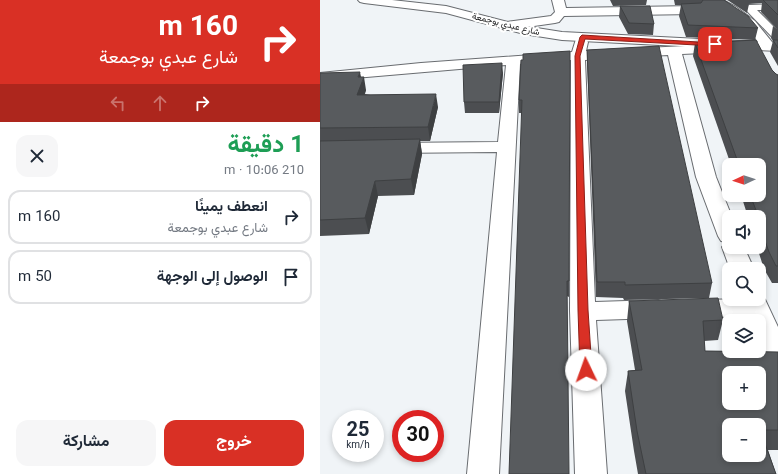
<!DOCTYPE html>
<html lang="ar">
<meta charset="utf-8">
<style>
:root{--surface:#fff;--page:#f6f6f7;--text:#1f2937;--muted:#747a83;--line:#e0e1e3;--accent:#d93025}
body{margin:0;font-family:Georgia,Vazirmatn,serif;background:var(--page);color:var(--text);direction:rtl;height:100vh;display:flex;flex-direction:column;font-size:15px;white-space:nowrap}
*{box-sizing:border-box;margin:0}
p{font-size:13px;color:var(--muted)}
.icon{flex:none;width:22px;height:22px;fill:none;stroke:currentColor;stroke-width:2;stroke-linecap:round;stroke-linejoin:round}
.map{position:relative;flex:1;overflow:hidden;direction:ltr}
.panel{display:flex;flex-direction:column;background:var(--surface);width:320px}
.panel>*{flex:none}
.guide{background:#d93025;color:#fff;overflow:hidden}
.needle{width:26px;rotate:267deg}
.controls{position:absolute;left:402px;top:158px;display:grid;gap:8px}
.controls a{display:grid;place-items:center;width:44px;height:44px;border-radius:8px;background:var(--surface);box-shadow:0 2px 6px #0003;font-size:20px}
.speed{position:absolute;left:12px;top:410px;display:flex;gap:8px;font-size:20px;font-weight:700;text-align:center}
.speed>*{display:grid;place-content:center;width:52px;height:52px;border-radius:50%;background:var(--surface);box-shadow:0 2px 6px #0003;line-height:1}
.speed small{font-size:10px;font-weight:400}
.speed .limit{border:6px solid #d22;background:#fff;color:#111}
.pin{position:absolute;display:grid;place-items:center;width:34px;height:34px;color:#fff;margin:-17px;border-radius:8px;box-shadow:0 2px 6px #0006}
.me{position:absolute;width:44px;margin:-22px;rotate:357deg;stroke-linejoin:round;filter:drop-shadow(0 0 3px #0008)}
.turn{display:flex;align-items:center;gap:14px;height:84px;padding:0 16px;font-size:18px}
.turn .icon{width:52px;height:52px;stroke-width:2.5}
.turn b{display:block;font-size:28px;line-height:34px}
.lanes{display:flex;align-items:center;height:38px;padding:0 16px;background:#0003;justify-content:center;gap:20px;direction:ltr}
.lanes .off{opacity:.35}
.round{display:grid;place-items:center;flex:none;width:42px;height:42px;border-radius:12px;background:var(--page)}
.overview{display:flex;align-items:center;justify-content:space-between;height:68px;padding:0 16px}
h1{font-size:24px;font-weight:700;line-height:30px;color:#1e9e55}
.cta{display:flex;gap:8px;margin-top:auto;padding:8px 16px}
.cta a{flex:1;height:46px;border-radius:12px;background:var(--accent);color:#fff;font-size:16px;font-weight:700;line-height:46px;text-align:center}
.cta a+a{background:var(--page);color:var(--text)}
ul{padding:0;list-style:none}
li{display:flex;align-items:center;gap:12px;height:54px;margin:0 8px 6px;padding:0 8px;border:2px solid var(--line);border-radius:12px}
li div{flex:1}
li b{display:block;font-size:15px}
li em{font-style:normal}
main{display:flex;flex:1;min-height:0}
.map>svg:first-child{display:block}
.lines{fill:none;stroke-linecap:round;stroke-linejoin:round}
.lane-casing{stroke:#696c70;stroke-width:2}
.street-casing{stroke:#696c70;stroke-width:2}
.secondary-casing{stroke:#696c70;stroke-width:2}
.lane{fill:#fff;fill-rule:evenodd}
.street{fill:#fff;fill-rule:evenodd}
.secondary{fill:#fff;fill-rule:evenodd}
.wall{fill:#4c4e51}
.shaded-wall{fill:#3e4042}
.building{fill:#585b5e;stroke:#3e4042;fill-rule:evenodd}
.route{fill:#d93025;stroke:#8d1f18}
.labels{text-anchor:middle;stroke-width:4;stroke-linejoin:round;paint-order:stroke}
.far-street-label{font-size:9px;fill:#151617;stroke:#fff}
</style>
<main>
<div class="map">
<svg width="458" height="474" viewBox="0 0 458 474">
<rect width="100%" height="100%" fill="#f0f4f7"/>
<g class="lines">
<defs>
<path id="lane" d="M458 4V10H437L458 31V40L454 39 424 8 429 5Z"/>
<path id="street" d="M232 0H244L246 8 375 6 379 7 381 10 379 13 375 14 244 16 239 22 235 23 187 30 183 29 181 26 183 23 187 22 231 16 235 12Z
M389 0H403L416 7 435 21 456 47 454 50H444L427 27Z
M261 38 266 39 268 42 266 51 405 44 410 45 412 48 410 51 405 52 362 54 396 177 412 217H409V247H424L434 269H410L402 247 406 242 401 241 398 236 376 177 348 55 265 60 275 302 338 300 347 303 351 309 347 315 338 318 276 320 287 474H255L250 311 251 60 200 64 179 474H147L177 152 70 153 64 152 61 148 64 144 70 143 178 142 186 65 0 81V73L101 63 252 52 256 39Z
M439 292 442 293 458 327V368L448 364C439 347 439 340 439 321H430L428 316 370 318 361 315 357 309 361 303 370 300 439 299Z"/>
<path id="secondary" d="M38 0H72L126 6 204 26 242 32 458 43V51L242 40 204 34 126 13 44 3 40 2Z"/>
</defs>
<use href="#lane" class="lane-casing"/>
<use href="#street" class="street-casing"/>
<use href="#secondary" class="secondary-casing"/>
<use href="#lane" class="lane"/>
<use href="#street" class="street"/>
<use href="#secondary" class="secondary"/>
</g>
<path class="wall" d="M290 0H327L326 5 293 6Z
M354 0H404L438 28 435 40 452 70 456 74 458 75V283H452L444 269 437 247H439V217H428L421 195H439V165H411L373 56 375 43 434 40 366 37 359 16 361 5H355Z
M407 0H458V66L450 52 453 41 451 38 453 26 457 29 441 12 442 3 429 4 427 13 409 1Z
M300 6 334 24 333 35 308 34 299 17Z
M267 50 392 283 389 298 304 300 303 298 276 297 267 61Z
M201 60 249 281V297L247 296 201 113H199V100Z
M0 73 46 90 45 94 118 107 110 141H100L102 154 94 195 58 196 49 234 0 236Z
M183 73 179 113H145L144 102Z
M309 301 403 320 398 340 384 341 385 351 458 352V450H448L456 474H318L314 451 305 391 308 371 315 370 307 321Z"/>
<path class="shaded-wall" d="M182 63 183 73 179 113V102Z
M40 72 42 82 44 77 46 90 39 108 37 95 38 77Z
M116 94 118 107 110 141 108 127Z
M100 139 102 154 94 195 91 179Z
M55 181 58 196 49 234 45 218Z"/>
<path class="building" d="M383 0H404L428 16 438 28 368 25 361 4 381 3Z
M443 0H458V15Z
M300 6H330L334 24 309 23Z
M436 40 452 70 456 74 458 75V266H456L449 252 439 224V217H437L434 210H436L430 195H439V165H419L375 43Z
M453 40H458V48Z
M339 46 392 283 305 285V282H277L267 50Z
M250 51 249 281H247L249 474H189L202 100H199L201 60H203V54Z
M182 63 179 102H144L143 65Z
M40 72 38 77H44L37 95 116 94 108 127 0 128V73Z
M100 139 91 179 55 181 45 218 0 220V141Z
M398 298 403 320 383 321 385 351 458 352V430H440L456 474H326L317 431 308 371 322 370 309 301ZM409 373H439V403H409ZM409 425H439V455H409Z"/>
<path class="route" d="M262 35 395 43 397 44 395 46 265 39 260 56 268 310 272 370 270 373 266 375 262 373 260 370 258 310 255 56 260 37Z"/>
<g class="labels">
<g class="far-street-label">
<text transform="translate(186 24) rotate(14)" y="3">شارع عبدي بوجمعة</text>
</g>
</g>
</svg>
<div class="controls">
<a><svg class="needle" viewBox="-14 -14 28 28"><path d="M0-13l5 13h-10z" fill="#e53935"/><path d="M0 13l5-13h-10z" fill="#747a83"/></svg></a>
<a><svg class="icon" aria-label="sound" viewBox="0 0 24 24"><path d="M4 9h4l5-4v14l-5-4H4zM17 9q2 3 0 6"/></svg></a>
<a><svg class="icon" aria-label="search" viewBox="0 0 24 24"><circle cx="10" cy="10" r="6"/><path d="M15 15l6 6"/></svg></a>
<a><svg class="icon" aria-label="layers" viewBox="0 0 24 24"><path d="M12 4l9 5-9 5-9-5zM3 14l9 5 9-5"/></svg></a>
<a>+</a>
<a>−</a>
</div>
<div class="speed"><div>25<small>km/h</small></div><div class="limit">30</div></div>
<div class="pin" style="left:395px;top:44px;background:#d93025"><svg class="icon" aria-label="arrive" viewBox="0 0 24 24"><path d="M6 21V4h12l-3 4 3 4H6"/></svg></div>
<svg class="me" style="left:266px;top:370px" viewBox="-20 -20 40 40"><circle r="19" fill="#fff"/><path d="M0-13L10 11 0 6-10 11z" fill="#d93025"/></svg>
</div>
<section class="panel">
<div class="guide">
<div class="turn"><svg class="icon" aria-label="right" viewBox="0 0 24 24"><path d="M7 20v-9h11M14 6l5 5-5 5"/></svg><div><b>160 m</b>شارع عبدي بوجمعة</div></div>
<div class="lanes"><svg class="icon off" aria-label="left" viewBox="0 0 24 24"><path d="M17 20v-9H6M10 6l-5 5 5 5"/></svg><svg class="icon off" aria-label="ahead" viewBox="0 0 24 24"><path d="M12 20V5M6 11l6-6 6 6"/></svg><svg class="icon" aria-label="right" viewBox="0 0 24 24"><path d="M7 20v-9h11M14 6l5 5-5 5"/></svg></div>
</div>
<div class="overview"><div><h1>1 دقيقة</h1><p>210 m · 10:06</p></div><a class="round"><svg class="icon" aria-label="close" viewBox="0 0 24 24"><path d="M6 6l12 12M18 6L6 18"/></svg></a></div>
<ul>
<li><svg class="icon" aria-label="right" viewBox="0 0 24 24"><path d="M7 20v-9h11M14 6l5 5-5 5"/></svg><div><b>انعطف يمينًا</b><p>شارع عبدي بوجمعة</p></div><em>160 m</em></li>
<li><svg class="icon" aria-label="arrive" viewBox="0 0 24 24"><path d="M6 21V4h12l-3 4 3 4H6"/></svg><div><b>الوصول إلى الوجهة</b></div><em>50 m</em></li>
</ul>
<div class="cta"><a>خروج</a><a>مشاركة</a></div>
</section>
</main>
